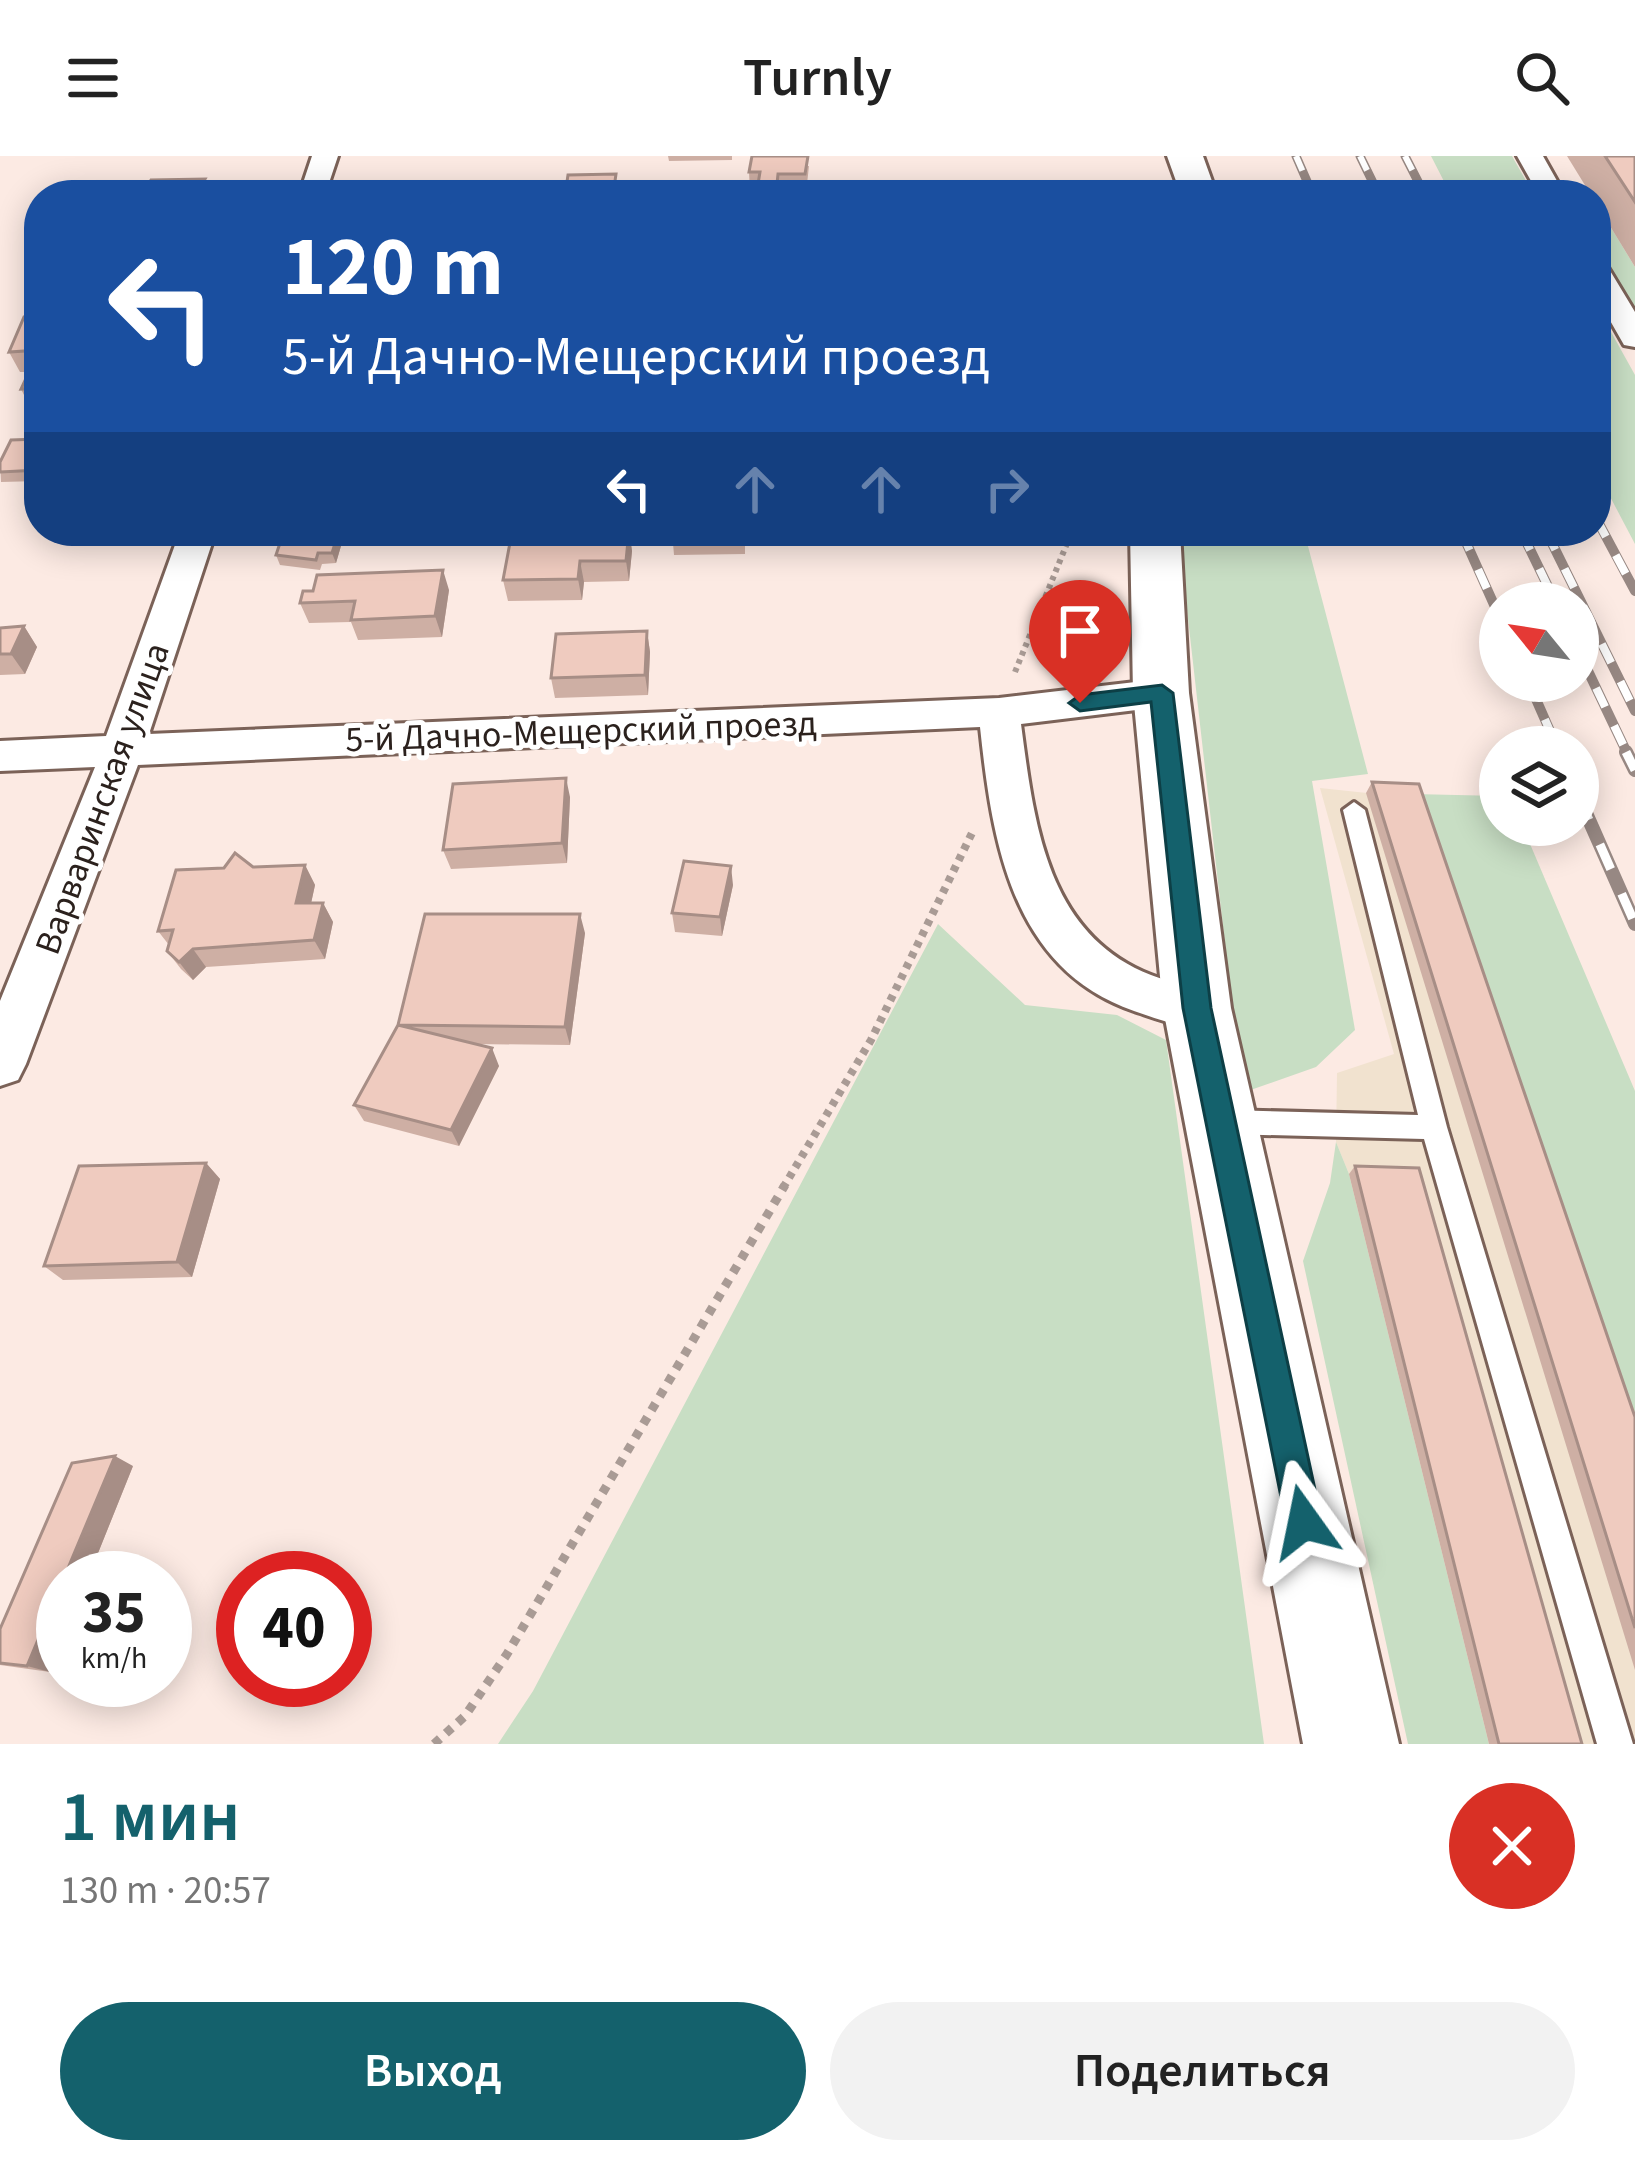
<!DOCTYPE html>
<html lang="ru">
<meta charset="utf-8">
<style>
:root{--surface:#fff;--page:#f2f2f2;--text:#222;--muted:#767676;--accent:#14616c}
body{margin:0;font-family:"Source Sans 3",sans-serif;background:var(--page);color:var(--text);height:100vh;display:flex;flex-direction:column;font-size:45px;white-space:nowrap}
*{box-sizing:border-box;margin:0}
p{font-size:39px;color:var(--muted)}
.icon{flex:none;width:66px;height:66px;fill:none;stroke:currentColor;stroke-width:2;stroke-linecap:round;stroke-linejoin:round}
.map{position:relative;height:1588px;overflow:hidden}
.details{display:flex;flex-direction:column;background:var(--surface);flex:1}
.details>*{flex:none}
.hud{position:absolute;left:24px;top:24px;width:1587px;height:366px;border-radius:48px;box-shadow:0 6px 30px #0003;background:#1a4fa0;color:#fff;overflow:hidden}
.needle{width:78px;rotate:300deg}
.tools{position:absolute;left:1479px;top:426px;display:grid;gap:24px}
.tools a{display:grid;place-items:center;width:120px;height:120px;border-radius:50%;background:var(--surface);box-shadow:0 6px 30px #0003;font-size:60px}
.speed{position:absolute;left:36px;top:1395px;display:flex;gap:24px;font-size:60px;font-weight:700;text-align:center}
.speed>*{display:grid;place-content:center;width:156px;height:156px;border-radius:50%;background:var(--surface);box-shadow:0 6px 30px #0003;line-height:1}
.speed small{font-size:30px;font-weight:400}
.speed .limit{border:18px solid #d22;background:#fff;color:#111}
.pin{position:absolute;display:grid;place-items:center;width:102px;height:102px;color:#fff;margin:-123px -51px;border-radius:50% 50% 50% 0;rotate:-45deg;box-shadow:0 0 12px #0007}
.pin .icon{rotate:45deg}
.me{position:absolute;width:132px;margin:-66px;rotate:348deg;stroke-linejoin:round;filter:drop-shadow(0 0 9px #0008)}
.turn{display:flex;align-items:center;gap:42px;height:252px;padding:0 60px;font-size:54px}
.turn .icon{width:156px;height:156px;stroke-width:2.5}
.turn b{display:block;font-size:84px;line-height:102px}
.lanes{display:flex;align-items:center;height:114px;padding:0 60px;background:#0003;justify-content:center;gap:60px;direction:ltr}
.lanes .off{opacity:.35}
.round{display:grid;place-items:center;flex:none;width:126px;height:126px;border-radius:63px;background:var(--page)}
.summary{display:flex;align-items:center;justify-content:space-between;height:204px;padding:0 60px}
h1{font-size:72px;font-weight:600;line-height:90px;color:var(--accent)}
.button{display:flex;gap:24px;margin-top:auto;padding:24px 60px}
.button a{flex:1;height:138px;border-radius:72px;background:var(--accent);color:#fff;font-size:48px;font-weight:600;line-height:138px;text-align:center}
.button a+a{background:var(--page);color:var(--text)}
header{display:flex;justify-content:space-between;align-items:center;height:156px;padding:0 60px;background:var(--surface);font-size:54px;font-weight:600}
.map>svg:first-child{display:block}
.industrial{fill:#f1e2cf}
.green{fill:#c8dec4}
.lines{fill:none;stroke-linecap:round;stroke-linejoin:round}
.lane-casing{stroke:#7b6258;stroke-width:6}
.street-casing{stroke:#7b6258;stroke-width:6}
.secondary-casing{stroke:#7b6258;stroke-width:6}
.path-far2{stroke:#a99b95;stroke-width:6;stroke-dasharray:4.5 4.5;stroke-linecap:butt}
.path-far1{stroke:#a99b95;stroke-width:8;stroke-dasharray:6 6;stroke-linecap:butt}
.path{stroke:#a99b95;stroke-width:9;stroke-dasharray:8 8;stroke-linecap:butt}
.lane{fill:#fff;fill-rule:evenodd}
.street{fill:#fff;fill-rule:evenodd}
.secondary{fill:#fff;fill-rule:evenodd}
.rail-far2-casing{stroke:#978883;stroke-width:9}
.rail-far1-casing{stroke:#978883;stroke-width:10}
.rail-casing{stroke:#978883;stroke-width:14}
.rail-far2{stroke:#fff;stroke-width:6;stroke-dasharray:16;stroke-linecap:butt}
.rail-far1{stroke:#fff;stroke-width:8;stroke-dasharray:21;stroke-linecap:butt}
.rail{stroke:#fff;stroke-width:9;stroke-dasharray:27;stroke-linecap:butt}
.wall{fill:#ceafa4}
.shaded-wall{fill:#a78e86}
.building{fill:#efcbbf;stroke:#a78e86;stroke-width:3}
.route{fill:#14616c;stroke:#0d3f46;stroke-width:3}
.labels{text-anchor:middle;stroke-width:10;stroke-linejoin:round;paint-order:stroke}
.street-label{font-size:36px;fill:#2b211d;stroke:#fff}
</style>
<header><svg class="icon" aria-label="menu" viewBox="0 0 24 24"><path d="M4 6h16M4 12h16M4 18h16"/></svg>Turnly<svg class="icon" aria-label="search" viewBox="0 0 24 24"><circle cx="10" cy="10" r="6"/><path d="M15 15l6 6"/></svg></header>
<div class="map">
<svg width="1635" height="1588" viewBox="0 0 1635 1588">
<rect width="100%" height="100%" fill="#fceae3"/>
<path class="industrial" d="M1320 632 1367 637 1635 1299V1588H1489L1349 1018 1336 986 1337 917 1394 898Z"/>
<path class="green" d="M1431 0H1512L1534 39H1451Z
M1596 47 1635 111V180L1596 114Z
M1596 149 1635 219V388L1596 314Z
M1178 375H1304L1368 618 1312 625 1355 874 1316 911 1242 937Z
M1413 638 1500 640V669H1522L1635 935V1299Z
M938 768 1025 849 1117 859 1166 884 1264 1588H498L533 1535Z
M1336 986 1349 1018 1489 1588H1408L1303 1105 1330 1027Z"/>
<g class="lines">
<defs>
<path id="lane" d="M1354 646 1365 654 1447 971 1633 1588H1597L1424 983 1227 978 1218 974 1214 966 1218 958 1227 954 1418 959 1343 654Z"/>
<path id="street" d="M312 0H338L325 39H299Z
M1517 0H1543L1565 39H1539Z
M1596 105 1606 108 1635 156V191L1624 189 1596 140Z
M180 375H216L149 578 999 542 1161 523 1175 527 1181 537 1175 547 1161 551 1021 568C1034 666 1046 778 1151 819 1171 827 1194 830 1215 837L1222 852 1215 867C1188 876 1161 864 1134 855 1011 813 992 684 980 571L138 609 26 908 18 924 0 930V845L95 611 0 615V585L106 580Z"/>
<path id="secondary" d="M1167 0H1203L1217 39H1181Z
M1130 375H1180L1189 537 1231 852 1399 1588H1303L1163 852 1133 537Z"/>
</defs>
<use href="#lane" class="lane-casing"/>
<use href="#street" class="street-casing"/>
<use href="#secondary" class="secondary-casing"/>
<path class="path-far2" d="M1015 516 1072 375"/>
<path class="path-far1" d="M783 1032 871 884 972 677"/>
<path class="path" d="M434 1588 465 1560 507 1498 785 1029"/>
<use href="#lane" class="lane"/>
<use href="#street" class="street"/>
<use href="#secondary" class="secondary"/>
<defs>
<path id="rail-far2" d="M1296 0 1313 39
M1360 0 1379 39
M1405 0 1425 39"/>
<path id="rail-far1" d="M1596 362 1635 435
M1461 375 1500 462
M1521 375 1556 447
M1546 375 1635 555
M1578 494 1628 599
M1528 525 1557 591"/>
<path id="rail" d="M1626 596 1635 614
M1578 639 1635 768"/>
</defs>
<use href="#rail-far2" class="rail-far2-casing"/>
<use href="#rail-far1" class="rail-far1-casing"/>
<use href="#rail" class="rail-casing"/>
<use href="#rail-far2" class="rail-far2"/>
<use href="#rail-far1" class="rail-far1"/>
<use href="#rail" class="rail"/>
</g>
<path class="wall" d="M668 0H732V4L669 5Z
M1567 0H1635V111L1596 47V39H1591Z
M809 10 806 37H779L778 39H759V35H750L749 16Z
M39 160V242L26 243 21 233 29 216H20L9 196Z
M39 283V325L1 326 0 306Z
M284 375H340L343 383 336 407 322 408 320 414 280 409 276 399Z
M629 375 632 395 629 425 584 426 582 444 508 445 503 424Z
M672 375H745V398L674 399Z
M449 434 442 481 358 484 351 466 309 467 300 447Z
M24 470 37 491 25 518 0 519V472Z
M647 475 650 496 648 539 555 542 551 522Z
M1372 626 1635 1261V1514L1366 637Z
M570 641 567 707 451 713 443 694Z
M305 709 315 729 311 747H323L333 766 325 803 206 811 193 824 181 813 167 795 169 789 158 775 253 711Z
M733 729 722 780 675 776 672 757Z
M585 777 570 889 473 888 499 910 459 990 364 965 354 949 398 869Z
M206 1007 220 1023 192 1121 63 1124 44 1110Z
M1355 1010 1582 1588H1489L1349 1018Z
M133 1310 88 1422H63V1484L50 1516 0 1509V1473Z"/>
<path class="shaded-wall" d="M205 23 211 39H196Z
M339 375 343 383 336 407 332 397Z
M629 375 632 395 629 425 626 405Z
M580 405 584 426 582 444 578 423Z
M443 414 449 434 442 481 435 460Z
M24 470 37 491 25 518 11 498Z
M647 475 650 496 648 539 645 519Z
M566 622 570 641 567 707 562 687Z
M305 709 315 729 307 766 296 747Z
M731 710 733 729 722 780 720 761Z
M323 747 333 766 325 803 314 784Z
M580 758 585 777 570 889 565 871Z
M193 793 206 811 193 824 179 806Z
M492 892 499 910 459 990 451 974Z
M206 1007 220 1023 192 1121 177 1106Z
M115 1300 133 1310 88 1422H64Z
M63 1424V1484L50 1516 27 1510Z"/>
<path class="building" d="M752 0H808L805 18H778L777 28H758L760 16H749Z
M1605 0H1635V46Z
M616 18 613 39H565L568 19Z
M205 23 196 39H142L151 24Z
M39 160V194L9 196 24 161Z
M39 215V232L21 233 29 216Z
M39 283V314L0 316V306L11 284Z
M284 375H339L332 397H318L316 404 276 399Z
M629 375 626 405H580L578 423 503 424 512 376Z
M672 375H743V377L672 378Z
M443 414 435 460 351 464 355 445 300 447 303 435H313L317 419Z
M24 470 11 498H0V472Z
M647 475 645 519 551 522 556 478Z
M566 622 562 687 443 694 453 628Z
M1372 626 1419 628 1635 1261V1472Z
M235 697 253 711 305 709 296 747H323L314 784 193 793 179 806 167 795 173 774 158 775 176 714 224 712Z
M684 705 731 710 720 761 672 757Z
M425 758H580L565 871 398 869Z
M398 869 492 892 451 974 354 949Z
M206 1007 177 1106 44 1110 79 1010Z
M1355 1010 1419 1012 1582 1588H1499Z
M115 1300 27 1510 0 1507V1473L72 1307Z"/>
<path class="route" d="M1162 529 1173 537 1211 852 1322 1366 1317 1379 1304 1384 1291 1379 1286 1366 1183 852 1151 546 1080 555 1069 547 1080 539Z"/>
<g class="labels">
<g class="street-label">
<text transform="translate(581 574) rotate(-2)" y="13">5-й Дачно-Мещерский проезд</text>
<text transform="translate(101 642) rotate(-70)" y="13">Варваринская улица</text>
</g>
</g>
</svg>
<div class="tools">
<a><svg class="needle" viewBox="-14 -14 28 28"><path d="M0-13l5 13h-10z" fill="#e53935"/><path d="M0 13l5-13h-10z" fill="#767676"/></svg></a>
<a><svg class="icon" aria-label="layers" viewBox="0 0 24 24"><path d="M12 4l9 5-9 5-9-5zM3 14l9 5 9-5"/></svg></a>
</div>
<div class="speed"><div>35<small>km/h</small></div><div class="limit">40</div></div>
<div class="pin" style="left:1080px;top:547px;background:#d93025"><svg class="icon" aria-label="arrive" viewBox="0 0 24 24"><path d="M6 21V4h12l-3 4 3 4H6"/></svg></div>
<svg class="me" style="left:1304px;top:1366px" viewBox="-20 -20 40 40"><path d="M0-17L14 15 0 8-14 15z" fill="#14616c" stroke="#fff" stroke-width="4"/></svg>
<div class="hud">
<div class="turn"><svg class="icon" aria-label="left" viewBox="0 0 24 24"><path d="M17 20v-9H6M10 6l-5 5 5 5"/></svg><div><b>120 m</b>5-й Дачно-Мещерский проезд</div></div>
<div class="lanes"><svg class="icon" aria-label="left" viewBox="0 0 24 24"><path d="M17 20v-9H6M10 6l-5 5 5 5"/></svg><svg class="icon off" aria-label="ahead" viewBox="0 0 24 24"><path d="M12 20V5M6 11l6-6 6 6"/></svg><svg class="icon off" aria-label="ahead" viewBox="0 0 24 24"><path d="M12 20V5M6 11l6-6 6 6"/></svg><svg class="icon off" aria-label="right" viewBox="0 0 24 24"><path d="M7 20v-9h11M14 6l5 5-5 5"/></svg></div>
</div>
</div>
<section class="details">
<div class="summary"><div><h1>1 мин</h1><p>130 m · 20:57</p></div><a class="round" style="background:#d93025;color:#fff"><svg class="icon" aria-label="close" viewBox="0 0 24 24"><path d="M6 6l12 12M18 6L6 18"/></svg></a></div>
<div class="button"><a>Выход</a><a>Поделиться</a></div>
</section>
